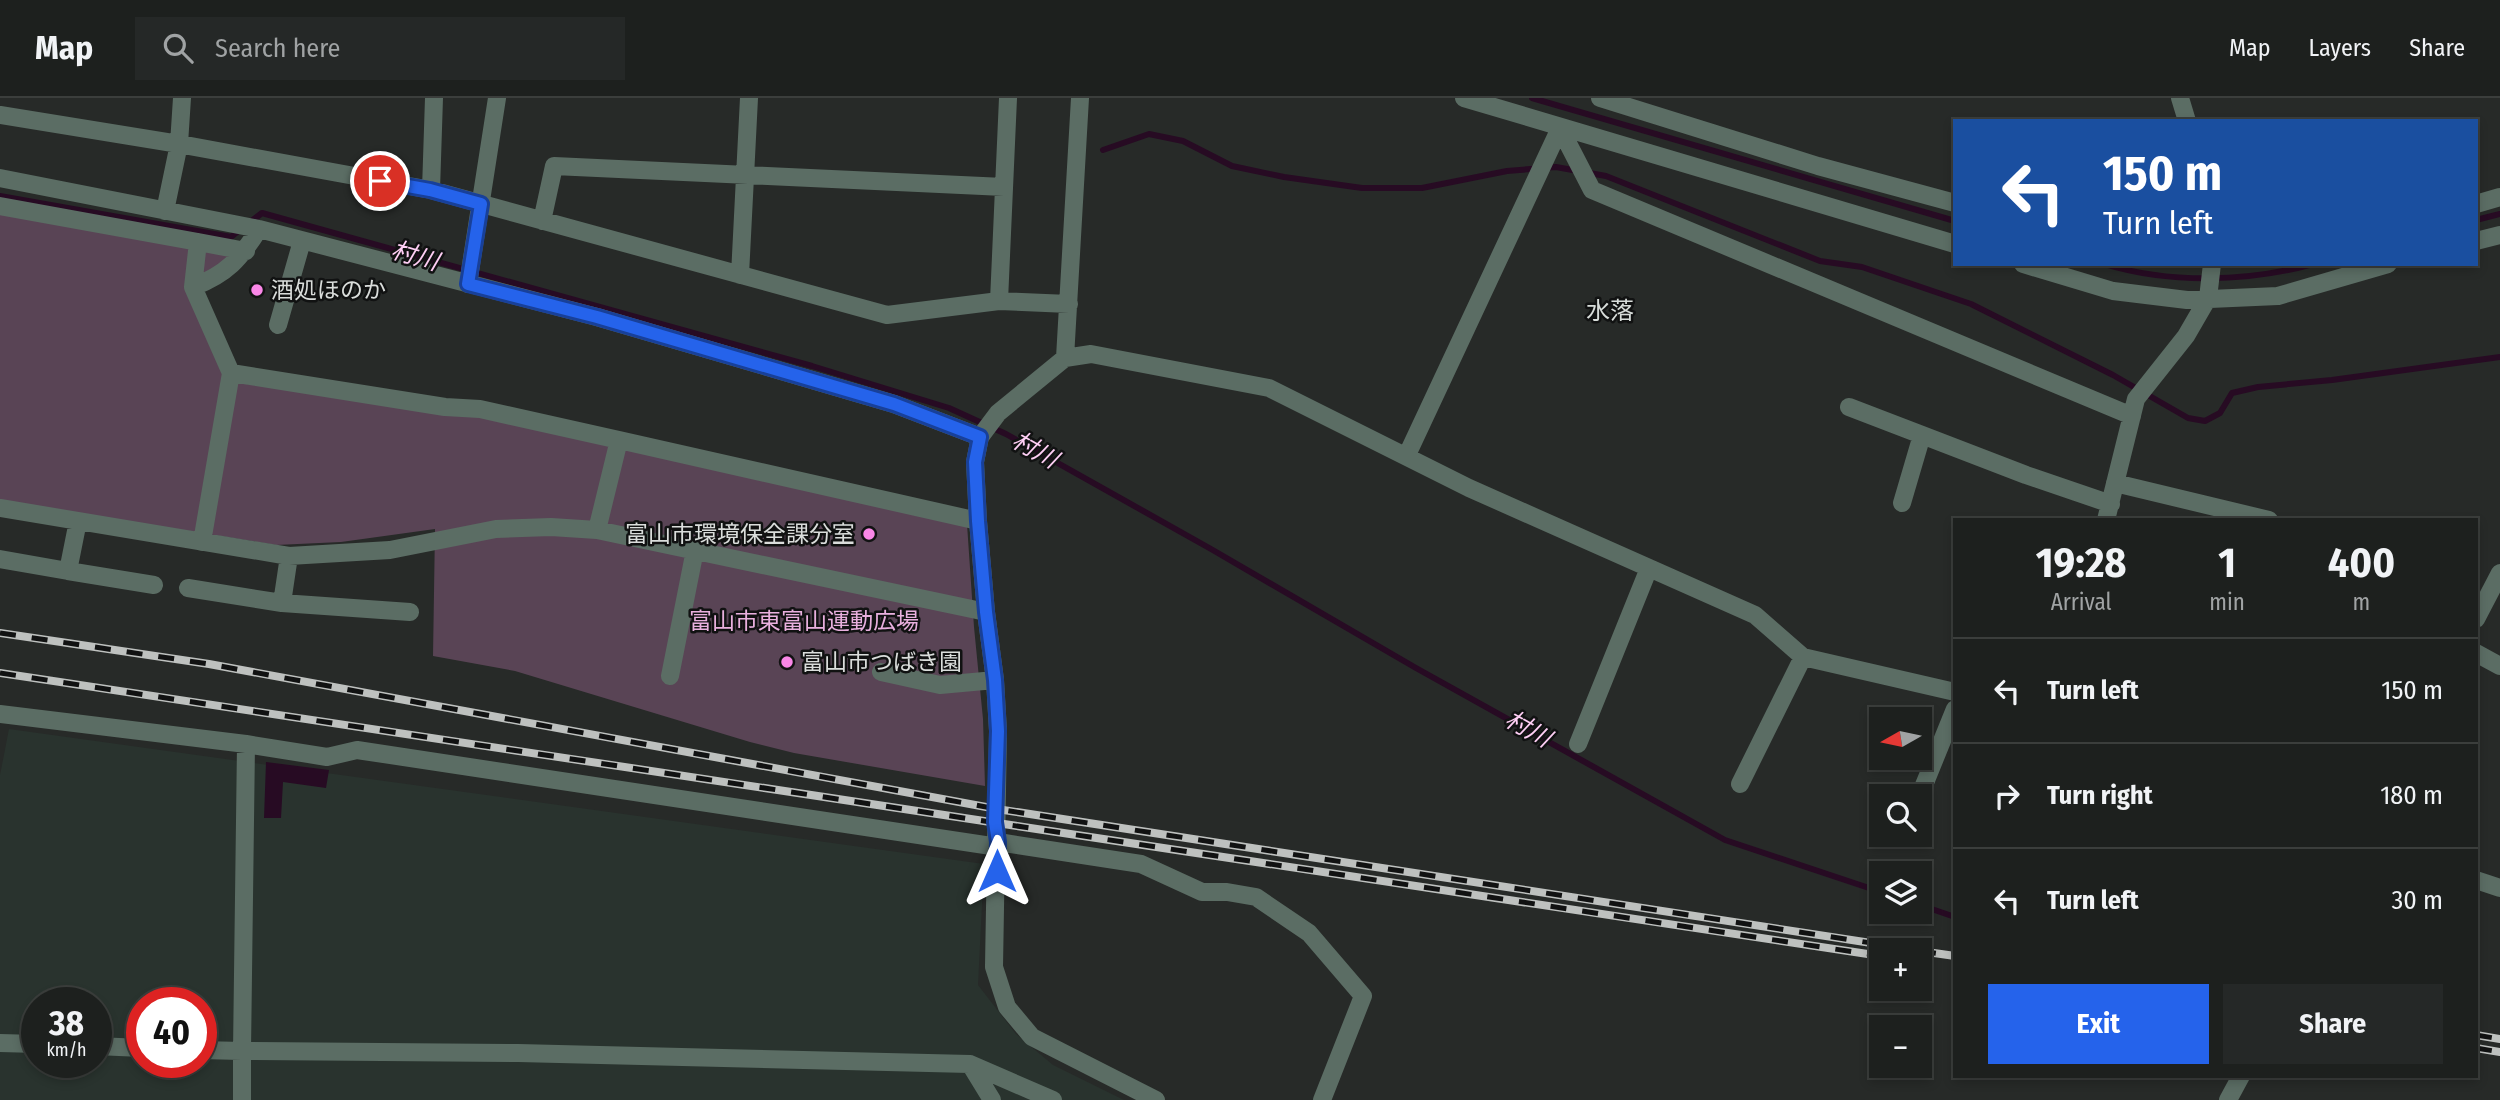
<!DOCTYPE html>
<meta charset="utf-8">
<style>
:root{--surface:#1d201e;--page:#252827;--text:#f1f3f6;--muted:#a0a3a4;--line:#3b3e3c;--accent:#2563eb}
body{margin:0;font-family:"Fira Sans Condensed","Noto Sans JP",sans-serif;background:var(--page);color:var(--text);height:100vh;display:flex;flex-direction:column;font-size:26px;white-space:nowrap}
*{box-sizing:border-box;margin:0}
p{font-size:23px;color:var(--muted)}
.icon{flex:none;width:38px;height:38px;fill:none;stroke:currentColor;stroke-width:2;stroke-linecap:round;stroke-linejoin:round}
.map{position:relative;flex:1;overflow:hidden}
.sheet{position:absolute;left:1953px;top:420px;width:525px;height:560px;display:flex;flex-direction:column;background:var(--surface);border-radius:0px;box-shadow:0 4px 10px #0003,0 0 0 2px var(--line)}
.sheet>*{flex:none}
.top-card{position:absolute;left:1953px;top:21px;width:525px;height:147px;border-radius:0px;box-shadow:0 4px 10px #0003,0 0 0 2px var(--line);background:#1a4fa0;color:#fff;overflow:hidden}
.needle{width:46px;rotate:261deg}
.tools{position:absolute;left:1869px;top:609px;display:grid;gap:14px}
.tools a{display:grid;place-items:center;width:63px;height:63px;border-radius:0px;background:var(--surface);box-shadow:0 4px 10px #0003,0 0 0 2px var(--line);font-size:35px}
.speed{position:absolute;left:21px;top:889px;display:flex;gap:14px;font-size:35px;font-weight:700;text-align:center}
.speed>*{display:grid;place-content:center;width:91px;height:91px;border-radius:50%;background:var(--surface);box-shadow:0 4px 10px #0003,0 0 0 2px var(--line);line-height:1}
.speed small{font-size:18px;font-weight:400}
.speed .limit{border:10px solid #d22;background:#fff;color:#111}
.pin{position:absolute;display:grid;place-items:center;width:60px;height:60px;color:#fff;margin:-30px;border:4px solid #fff;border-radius:50%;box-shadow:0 2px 7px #0007}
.me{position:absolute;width:77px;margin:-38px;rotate:0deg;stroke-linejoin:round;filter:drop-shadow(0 0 5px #0008)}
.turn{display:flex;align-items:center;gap:24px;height:147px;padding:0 35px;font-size:32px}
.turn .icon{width:91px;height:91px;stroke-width:2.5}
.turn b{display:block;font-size:49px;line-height:60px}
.eta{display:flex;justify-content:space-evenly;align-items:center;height:119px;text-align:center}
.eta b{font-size:42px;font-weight:700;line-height:49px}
.button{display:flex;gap:14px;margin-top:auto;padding:14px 35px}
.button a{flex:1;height:80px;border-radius:0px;background:var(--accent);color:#fff;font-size:28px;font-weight:700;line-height:80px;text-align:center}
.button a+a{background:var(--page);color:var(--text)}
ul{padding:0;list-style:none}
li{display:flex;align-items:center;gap:21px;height:105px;padding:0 35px;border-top:2px solid var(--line)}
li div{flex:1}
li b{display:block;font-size:26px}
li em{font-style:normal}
header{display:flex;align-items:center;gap:42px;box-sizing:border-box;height:98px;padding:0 35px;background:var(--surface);border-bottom:2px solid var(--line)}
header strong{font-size:33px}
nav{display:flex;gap:38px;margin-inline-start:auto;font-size:24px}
.search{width:490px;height:63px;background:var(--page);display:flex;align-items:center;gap:18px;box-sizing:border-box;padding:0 24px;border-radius:0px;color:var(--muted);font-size:26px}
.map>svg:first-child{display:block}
.built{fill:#29332e;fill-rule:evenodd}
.green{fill:#594455}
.water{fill:#270b23}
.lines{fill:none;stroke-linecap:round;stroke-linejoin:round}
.stream{stroke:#270b23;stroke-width:6}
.minor{stroke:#5b6d64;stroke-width:18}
.rail-casing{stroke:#bec1bf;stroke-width:8}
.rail{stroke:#111212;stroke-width:5;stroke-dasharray:16;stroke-linecap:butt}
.route-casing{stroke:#184099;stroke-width:18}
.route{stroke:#2563eb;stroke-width:12}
.poi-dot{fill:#fa87e7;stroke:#111212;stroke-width:2.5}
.labels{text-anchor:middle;stroke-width:5;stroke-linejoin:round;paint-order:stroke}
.poi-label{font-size:23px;fill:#dadddb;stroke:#111212;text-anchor:start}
.park-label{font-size:23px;fill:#e9b0de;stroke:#111212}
.water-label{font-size:24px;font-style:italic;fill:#ffcff5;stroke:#111212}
.neighbourhood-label{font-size:24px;fill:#d8ddda;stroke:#111212}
</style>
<header>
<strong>Map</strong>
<div class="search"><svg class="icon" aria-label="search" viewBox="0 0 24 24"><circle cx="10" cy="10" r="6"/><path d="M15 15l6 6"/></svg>Search here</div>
<nav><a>Map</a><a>Layers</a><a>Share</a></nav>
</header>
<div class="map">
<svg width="2500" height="1002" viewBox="0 0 2500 1002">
<rect width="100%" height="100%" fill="#272a28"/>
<path class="built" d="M9 631 984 766 978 887 1016 936 1053 967 1124 1002H0V677ZM37 905H96V964H37ZM142 905H201V964H142Z"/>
<path class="green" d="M0 114 234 156 189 195 225 283 484 319 967 426 974 529 983 621 985 688 794 655 750 644 515 573 433 558 435 431 341 444 276 447 0 403Z"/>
<path class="water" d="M266 664 329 672 326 690 283 684 281 720H264Z"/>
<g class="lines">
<path class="stream" d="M1532 0 1955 123
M1103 52 1149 36 1183 43 1232 68 1284 79 1362 90H1422L1507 73 1556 69 1606 78 1820 163 1862 169 1971 206 2113 277 2188 320 2205 323 2220 315 2232 295 2258 289 2332 282 2500 259
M0 98 231 139 241 131
M2476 122 2500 116
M249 125 262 115 812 268 949 310 1006 336 1211 451 1416 570 1725 742 1881 794
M2104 166C2170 186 2247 184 2313 166
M1920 807 1955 819"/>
<path class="minor" d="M1464 0 1955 146
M1600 0 1818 68 1955 105
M2180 0 2187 23
M0 17 179 46 431 92 887 217 999 203 1069 206
M0 80 259 131 597 219 894 306 980 339
M431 92 434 0
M2476 106 2500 99
M0 108 198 144
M165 113 179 46 182 0
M542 123 554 68 1004 89
M2476 143 2500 137
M2023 166 2113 193 2187 202 2278 198 2388 166
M740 177 749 0
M468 186 497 0
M193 189 198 144 246 153
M999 203 1008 0
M278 227 302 143
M1065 260 1080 0
M231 275 193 189C227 176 240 161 259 131
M1849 309 1922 337
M1407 357 1560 30 1592 92 2132 318
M2115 385 2269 422
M1902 405 1922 337 2026 377 2111 406
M0 410 289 458 390 452 496 431 551 429 597 432 986 514
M2106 422 2136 301 2186 238 2208 200 2212 166
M597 432 619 342 978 423
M202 444 231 275 445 309 480 311 619 342
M0 461 68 473 78 423
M68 473 154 487
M188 490 282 505 289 458
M282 505 410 514
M2476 521 2500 475
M2476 555 2500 568
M881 574 940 587 995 582
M670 578 695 452
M0 616 246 646 327 659 357 652 998 749
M1578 646 1649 470
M1740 686 1803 559
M1920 697 1955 611
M998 744 1141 766 1202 794H1227L1256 799 1309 835 1363 898 1322 1002
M2476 782 2500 790
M0 945 37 946
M96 948 142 950
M201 952 242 953 246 646
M970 966 1053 1002
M242 1002V953L518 955 970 966 992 1002
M1156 1002 1032 939 1007 909 994 869 998 633 995 582 986 514 978 423 975 364 980 339 998 315 1065 260 1091 256 1269 290 1469 390 1755 517 1803 559 1955 594
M2228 1002 2241 978"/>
<defs>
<path id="rail" d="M0 535 209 566 997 711 1917 852
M0 575 1881 858
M1920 853 1955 858
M2476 937 2500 941
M2476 950 2500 954"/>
</defs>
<use href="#rail" class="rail-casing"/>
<use href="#rail" class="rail"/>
</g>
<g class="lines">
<defs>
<path id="route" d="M380 83 430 92 481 106 468 186 597 219 894 306 980 339 975 364 978 423 986 514 995 582 998 633 995 724 998 744 997 773"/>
</defs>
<use href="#route" class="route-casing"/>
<use href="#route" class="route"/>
</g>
<g class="poi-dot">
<circle cx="257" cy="192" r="7"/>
<circle cx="869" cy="436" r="7"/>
<circle cx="787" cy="564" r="7"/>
</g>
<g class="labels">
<g class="poi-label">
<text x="271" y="200">酒処ほのか</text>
<text x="855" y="444" text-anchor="end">富山市環境保全課分室</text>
<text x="801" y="572">富山市つばき園</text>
</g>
<g class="park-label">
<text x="804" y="531">富山市東富山運動広場</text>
</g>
<g class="water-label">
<text transform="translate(415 158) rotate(16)" y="8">村川</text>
<text transform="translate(1035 352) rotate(29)" y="8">村川</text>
<text transform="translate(1528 631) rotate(29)" y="8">村川</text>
</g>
<g class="neighbourhood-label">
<text x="1610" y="221">水落</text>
</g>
</g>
</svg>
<div class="tools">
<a><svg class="needle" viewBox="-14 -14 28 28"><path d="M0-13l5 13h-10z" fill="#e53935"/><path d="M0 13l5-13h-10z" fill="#a0a3a4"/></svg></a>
<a><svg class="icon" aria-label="search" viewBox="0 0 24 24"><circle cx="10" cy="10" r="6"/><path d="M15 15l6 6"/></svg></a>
<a><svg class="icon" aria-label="layers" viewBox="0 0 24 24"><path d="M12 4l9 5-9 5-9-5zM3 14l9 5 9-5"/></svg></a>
<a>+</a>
<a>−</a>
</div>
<div class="speed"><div>38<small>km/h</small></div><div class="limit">40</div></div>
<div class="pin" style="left:380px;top:83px;background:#d93025"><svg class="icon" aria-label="arrive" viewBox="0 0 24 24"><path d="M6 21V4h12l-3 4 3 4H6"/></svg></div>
<svg class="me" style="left:997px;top:773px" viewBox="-20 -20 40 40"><path d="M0-17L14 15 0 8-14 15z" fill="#2563eb" stroke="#fff" stroke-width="4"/></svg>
<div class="top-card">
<div class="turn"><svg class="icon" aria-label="left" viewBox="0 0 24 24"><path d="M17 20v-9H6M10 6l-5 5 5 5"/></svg><div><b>150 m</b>Turn left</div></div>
</div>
<section class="sheet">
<div class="eta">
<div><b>19:28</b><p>Arrival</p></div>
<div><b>1</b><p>min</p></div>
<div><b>400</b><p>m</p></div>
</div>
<ul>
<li><svg class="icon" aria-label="left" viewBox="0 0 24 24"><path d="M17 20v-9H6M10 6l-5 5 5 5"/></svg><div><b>Turn left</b></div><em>150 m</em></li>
<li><svg class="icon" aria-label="right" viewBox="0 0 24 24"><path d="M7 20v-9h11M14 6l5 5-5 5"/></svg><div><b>Turn right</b></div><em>180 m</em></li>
<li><svg class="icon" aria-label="left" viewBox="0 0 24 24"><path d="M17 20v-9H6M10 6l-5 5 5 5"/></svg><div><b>Turn left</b></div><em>30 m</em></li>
</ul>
<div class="button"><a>Exit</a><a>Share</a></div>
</section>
</div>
